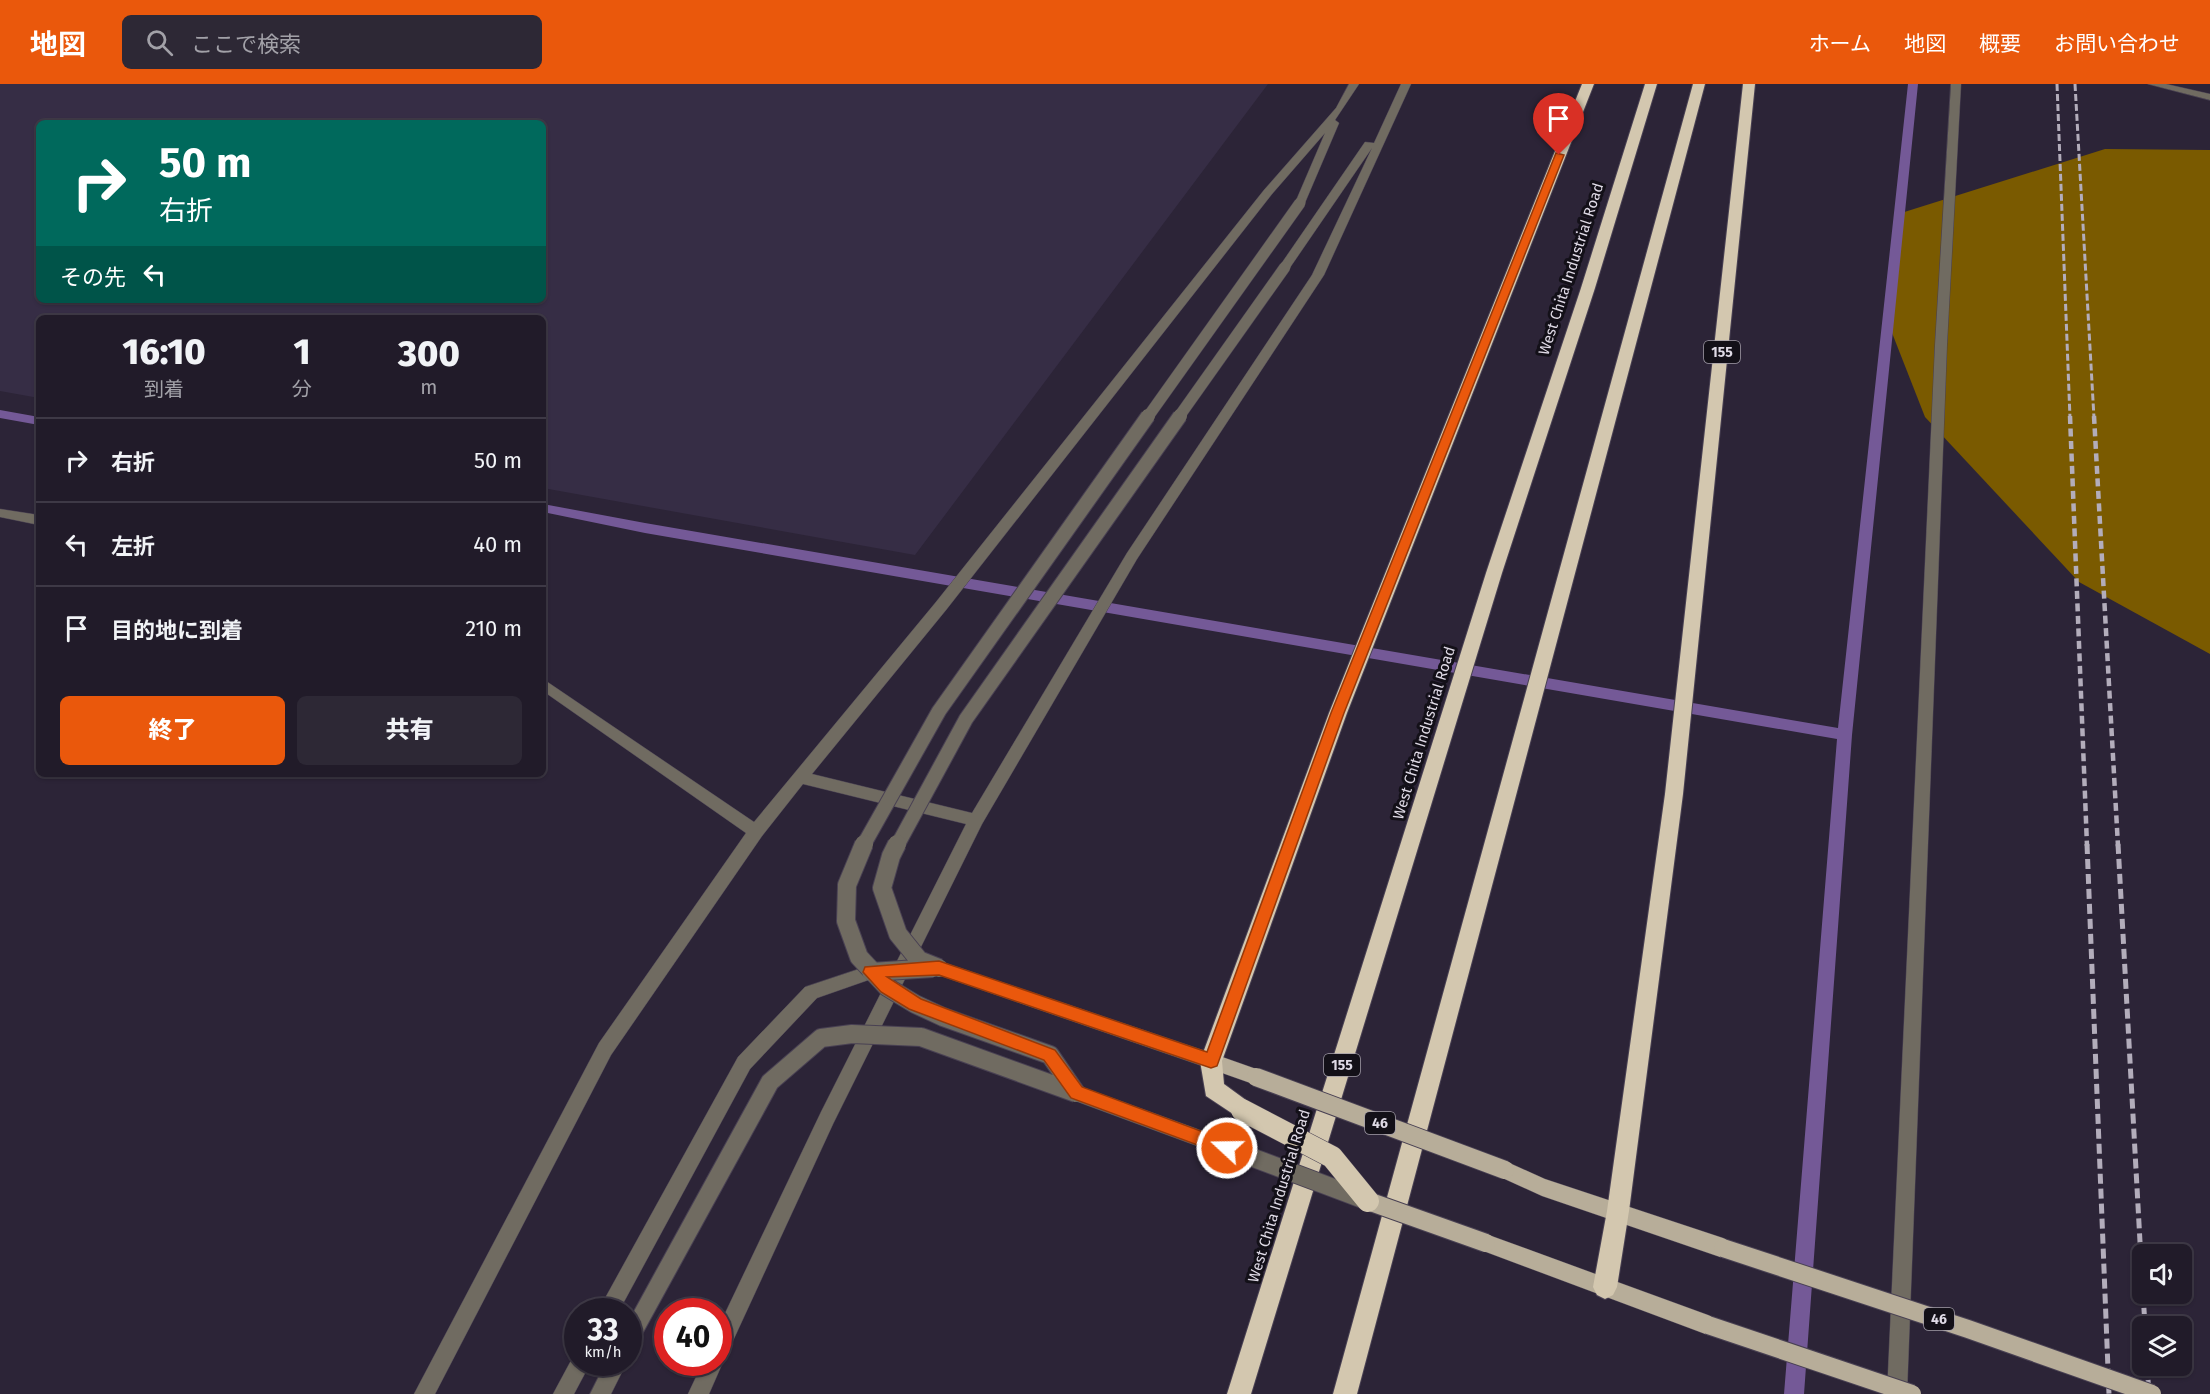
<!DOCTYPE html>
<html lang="ja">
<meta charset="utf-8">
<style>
:root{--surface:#211b29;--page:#2d2835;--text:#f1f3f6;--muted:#a2a1a8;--line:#3e3946;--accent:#ea580c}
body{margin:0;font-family:"Fira Sans","Noto Sans JP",sans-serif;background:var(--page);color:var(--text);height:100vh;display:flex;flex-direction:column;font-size:22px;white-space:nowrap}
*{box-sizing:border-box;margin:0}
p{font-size:20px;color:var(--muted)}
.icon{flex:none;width:33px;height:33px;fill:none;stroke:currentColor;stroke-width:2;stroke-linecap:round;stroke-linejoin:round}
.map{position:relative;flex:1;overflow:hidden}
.drawer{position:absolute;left:36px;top:231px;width:510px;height:462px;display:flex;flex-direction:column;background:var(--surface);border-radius:9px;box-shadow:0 2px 4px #0004,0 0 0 2px var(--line)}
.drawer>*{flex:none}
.top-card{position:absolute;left:36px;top:36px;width:510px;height:183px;border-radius:9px;box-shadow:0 2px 4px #0004,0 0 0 2px var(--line);background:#00695c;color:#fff;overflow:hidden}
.fabs{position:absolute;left:2132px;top:1160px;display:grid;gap:12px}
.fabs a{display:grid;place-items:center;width:60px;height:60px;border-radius:9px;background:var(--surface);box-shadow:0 2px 4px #0004,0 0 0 2px var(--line);font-size:30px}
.speed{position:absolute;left:564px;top:1214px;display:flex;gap:12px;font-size:30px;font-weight:700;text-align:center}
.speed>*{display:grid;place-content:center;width:78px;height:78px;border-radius:50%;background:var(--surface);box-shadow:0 2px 4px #0004,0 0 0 2px var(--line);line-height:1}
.speed small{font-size:15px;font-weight:400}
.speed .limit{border:9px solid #d22;background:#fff;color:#111}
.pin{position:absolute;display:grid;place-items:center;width:51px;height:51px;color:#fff;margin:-62px -26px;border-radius:50% 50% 50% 0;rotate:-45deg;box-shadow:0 0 6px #0007}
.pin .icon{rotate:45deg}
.me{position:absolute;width:66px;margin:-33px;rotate:291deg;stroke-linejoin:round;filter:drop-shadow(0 0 4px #0008)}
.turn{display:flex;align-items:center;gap:21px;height:126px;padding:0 24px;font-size:27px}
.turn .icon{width:78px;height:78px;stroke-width:2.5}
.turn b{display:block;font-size:42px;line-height:51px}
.then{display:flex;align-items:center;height:57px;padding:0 24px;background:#0003;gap:12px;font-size:22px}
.eta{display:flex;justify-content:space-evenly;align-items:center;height:102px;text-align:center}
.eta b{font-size:36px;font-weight:800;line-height:42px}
.button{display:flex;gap:12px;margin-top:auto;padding:12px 24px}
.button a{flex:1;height:69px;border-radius:9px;background:var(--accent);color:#fff;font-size:24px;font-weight:800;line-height:69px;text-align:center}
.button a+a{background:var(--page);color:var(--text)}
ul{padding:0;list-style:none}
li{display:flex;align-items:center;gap:18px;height:84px;padding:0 24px;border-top:2px solid var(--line)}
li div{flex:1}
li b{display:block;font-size:22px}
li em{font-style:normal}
header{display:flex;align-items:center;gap:36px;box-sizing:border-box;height:84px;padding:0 30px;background:var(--accent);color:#fff}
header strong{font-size:28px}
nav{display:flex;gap:33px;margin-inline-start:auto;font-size:21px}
.search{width:420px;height:54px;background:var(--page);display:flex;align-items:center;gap:15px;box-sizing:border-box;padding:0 21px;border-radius:9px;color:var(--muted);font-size:22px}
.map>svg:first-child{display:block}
.built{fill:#362d45;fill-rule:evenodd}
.forest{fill:#7a5a00}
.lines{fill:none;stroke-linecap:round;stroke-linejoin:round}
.stream{fill:#745997;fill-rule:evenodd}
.minor-casing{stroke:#494153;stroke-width:1}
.major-casing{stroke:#494153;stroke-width:1}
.highway-casing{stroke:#494153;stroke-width:2}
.minor{fill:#706b61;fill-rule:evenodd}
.major{fill:#b7ad99;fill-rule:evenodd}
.highway{fill:#d3c7af;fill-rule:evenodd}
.rail-far2{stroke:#b3adbb;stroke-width:3;stroke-dasharray:7 3;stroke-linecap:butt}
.rail-far1{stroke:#b3adbb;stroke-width:4.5;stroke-dasharray:8 4.5;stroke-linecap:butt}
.rail{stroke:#b3adbb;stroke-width:5;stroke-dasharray:10 5;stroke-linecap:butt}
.minor-bridge-far2-casing{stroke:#494153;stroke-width:12;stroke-linecap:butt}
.minor-bridge-far1-casing{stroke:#494153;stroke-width:16;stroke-linecap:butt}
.minor-bridge-casing{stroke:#494153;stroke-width:20;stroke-linecap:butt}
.major-bridge-casing{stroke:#494153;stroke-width:20;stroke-linecap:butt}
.highway-bridge-casing{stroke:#494153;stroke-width:23;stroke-linecap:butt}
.minor-bridge-far2{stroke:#706b61;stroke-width:11}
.minor-bridge-far1{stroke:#706b61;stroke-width:14}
.minor-bridge{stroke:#706b61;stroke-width:18}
.major-bridge{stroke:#b7ad99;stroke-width:18}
.highway-bridge{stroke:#d3c7af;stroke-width:22}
.route{fill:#ea580c;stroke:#983908;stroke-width:1.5}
.labels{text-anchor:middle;stroke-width:6;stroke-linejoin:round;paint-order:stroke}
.shield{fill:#131018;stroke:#a29da8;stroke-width:1.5}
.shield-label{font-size:14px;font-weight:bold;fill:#dfdae6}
.street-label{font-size:15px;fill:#dfdae6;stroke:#131018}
</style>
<header>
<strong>地図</strong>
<div class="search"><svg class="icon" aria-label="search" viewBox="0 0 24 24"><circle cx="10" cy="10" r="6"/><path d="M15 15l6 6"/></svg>ここで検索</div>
<nav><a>ホーム</a><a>地図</a><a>概要</a><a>お問い合わせ</a></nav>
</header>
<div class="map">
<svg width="2210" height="1310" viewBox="0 0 2210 1310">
<rect width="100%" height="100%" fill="#2c2437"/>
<path class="built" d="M0 0H1268L915 471 543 404V234H39V314L0 307ZM39 39H543V216H39Z"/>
<path class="forest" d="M2105 65 2210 66V570L2079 498 1925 333 1885 231 1898 130Z"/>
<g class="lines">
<path class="stream" d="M1908 0H1918L1852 651 1804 1310H1784L1837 655 645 449 543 428V420L645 439 1838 644Z
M0 326 39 333V341L0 334Z"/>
<defs>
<path id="minor" d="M1349 0H1359L1335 36 1339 39 1304 121 1295 119 1325 49 1272 110 946 526 812 690 972 729 1127 469 1312 191 1372 64 1289 185H1281L1279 183 1365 58 1374 59 1401 0H1411L1324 191 1137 475 982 740 833 1040 725 1274 722 1275 723 1278 709 1310H688L703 1278H718V1244L821 1028 966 740 803 700 762 752 611 971 435 1310H414L599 959 746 749 543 607V595L754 738 936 518 1264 106 1336 24Z
M1951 0H1961L1947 261 1907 1310H1887L1935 261Z
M2148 0H2166L2210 10V16Z
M0 425 39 431V441L0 433Z
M939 877 1211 969 1217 971 1220 977 1217 983 1211 985 933 889 931 884 933 879Z
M871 881 877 883 879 888 877 893 817 914 750 985 619 1227H598L738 973 805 903Z
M1076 1001 1233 1058 1236 1064 1233 1070 1227 1073 1070 1015 1067 1009 1070 1003Z
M578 1269V1278H591L574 1310H553L574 1271Z
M606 1278H627L611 1310H590Z"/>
<path id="major" d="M1211 969 1262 987 1265 993 1262 999 1256 1001 1205 983 1202 977 1205 971Z
M1505 1077 1545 1095 1723 1154 1730 1157 1733 1164 1730 1171 1723 1174 1542 1112 1498 1092 1496 1086 1498 1080Z
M1486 1150 1708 1231 1715 1234 1718 1241 1715 1248 1708 1251 1486 1168 1479 1166 1476 1159 1479 1152Z"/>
<path id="highway" d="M1582 0H1594L1347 629 1222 977 1224 1000 1250 1019 1253 1026 1250 1033 1242 1036 1206 1012 1200 977 1329 629Z
M1645 0H1657L1595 204 1502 489 1251 1310H1227L1486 489 1581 204Z
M1693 0H1705L1357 1310H1333Z
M1743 0H1755L1683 710 1629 1127 1617 1203 1613 1211 1605 1215 1597 1211 1593 1203 1607 1127 1665 710Z"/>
</defs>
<use href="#minor" class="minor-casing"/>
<use href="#major" class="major-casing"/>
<use href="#highway" class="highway-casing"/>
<use href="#minor" class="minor"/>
<use href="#major" class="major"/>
<use href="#highway" class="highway"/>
<path class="rail-far2" d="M2057 0 2070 334
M2075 0 2094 334"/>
<path class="rail-far1" d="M2070 332 2087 762
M2094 332 2118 762"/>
<path class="rail" d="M2087 760 2109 1310
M2118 760 2142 1194
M2143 1209 2145 1242
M2147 1281 2149 1310"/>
<defs>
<path id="minor-bridge-far2" d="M1147 334 1300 119
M1178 334 1285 183"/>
<path id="minor-bridge-far1" d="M863 762 939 627 1148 332
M897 762 966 635 1180 332"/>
<path id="minor-bridge" d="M864 760 847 801 846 837 859 873 887 903 915 920 943 933 1050 971 1076 1009
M897 760 891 772 882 804 898 850 919 876 939 884
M871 888 933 884
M1227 1064 1368 1117
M628 1257 770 998 821 954 852 950 921 953 1076 1009"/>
<path id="major-bridge" d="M1256 993 1505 1086
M1368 1117 1486 1159
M1723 1164 1968 1245 2152 1310
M1708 1241 1912 1310"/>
<path id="highway-bridge" d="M1242 1026 1332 1073 1368 1117"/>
</defs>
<use href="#minor-bridge-far2" class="minor-bridge-far2-casing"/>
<use href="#minor-bridge-far1" class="minor-bridge-far1-casing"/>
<use href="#minor-bridge" class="minor-bridge-casing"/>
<use href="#major-bridge" class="major-bridge-casing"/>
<use href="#highway-bridge" class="highway-bridge-casing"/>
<use href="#minor-bridge-far2" class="minor-bridge-far2"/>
<use href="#minor-bridge-far1" class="minor-bridge-far1"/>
<use href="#minor-bridge" class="minor-bridge"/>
<use href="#major-bridge" class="major-bridge"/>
<use href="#highway-bridge" class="highway-bridge"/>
</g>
<path class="route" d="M1556 69 1564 71 1344 629 1217 982 1211 984 939 891 887 893 921 915 1055 966 1082 1003 1233 1059 1235 1064 1233 1070 1227 1072 1071 1014 1044 976 909 925 881 908 863 888 865 883 939 877 1207 968 1331 629Z"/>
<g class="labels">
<g class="shield">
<rect x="1704" y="257" width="36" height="22" rx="4.5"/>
<rect x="1324" y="970" width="36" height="22" rx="4.5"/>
<rect x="1365" y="1028" width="30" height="22" rx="4.5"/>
<rect x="1924" y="1224" width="30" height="22" rx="4.5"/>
</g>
<g class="shield-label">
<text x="1722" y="273">155</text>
<text x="1342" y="986">155</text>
<text x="1380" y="1044">46</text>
<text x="1939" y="1240">46</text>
</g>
<g class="street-label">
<text transform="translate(1571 185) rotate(-72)" y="5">West Chita Industrial Road</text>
<text transform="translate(1424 649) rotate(-73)" y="5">West Chita Industrial Road</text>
<text transform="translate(1279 1112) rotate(-73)" y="5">West Chita Industrial Road</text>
</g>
</g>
</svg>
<div class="fabs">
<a><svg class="icon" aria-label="sound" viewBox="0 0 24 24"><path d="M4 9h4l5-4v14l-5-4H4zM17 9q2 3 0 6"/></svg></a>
<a><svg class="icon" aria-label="layers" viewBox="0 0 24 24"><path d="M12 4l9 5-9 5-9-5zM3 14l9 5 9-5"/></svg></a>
</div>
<div class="speed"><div>33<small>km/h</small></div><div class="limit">40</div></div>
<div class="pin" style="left:1559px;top:71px;background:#d93025"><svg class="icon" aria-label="arrive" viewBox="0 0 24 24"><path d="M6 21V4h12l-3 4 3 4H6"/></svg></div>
<svg class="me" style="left:1227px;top:1064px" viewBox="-20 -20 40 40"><circle r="17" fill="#ea580c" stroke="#fff" stroke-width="3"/><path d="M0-11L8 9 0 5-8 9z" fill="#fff"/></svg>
<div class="top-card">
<div class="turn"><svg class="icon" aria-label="right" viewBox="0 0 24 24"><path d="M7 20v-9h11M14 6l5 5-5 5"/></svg><div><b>50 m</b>右折</div></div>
<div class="then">その先<svg class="icon" aria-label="left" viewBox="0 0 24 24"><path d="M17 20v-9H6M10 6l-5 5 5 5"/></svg></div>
</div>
<section class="drawer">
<div class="eta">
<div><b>16:10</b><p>到着</p></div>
<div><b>1</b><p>分</p></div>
<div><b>300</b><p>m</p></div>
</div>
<ul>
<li><svg class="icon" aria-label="right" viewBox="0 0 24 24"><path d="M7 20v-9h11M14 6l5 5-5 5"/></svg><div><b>右折</b></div><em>50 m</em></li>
<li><svg class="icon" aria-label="left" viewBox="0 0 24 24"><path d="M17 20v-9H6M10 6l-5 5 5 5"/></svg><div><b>左折</b></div><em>40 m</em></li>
<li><svg class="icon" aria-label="arrive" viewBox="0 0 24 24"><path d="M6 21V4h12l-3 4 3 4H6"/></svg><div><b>目的地に到着</b></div><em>210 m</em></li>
</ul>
<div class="button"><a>終了</a><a>共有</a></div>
</section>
</div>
